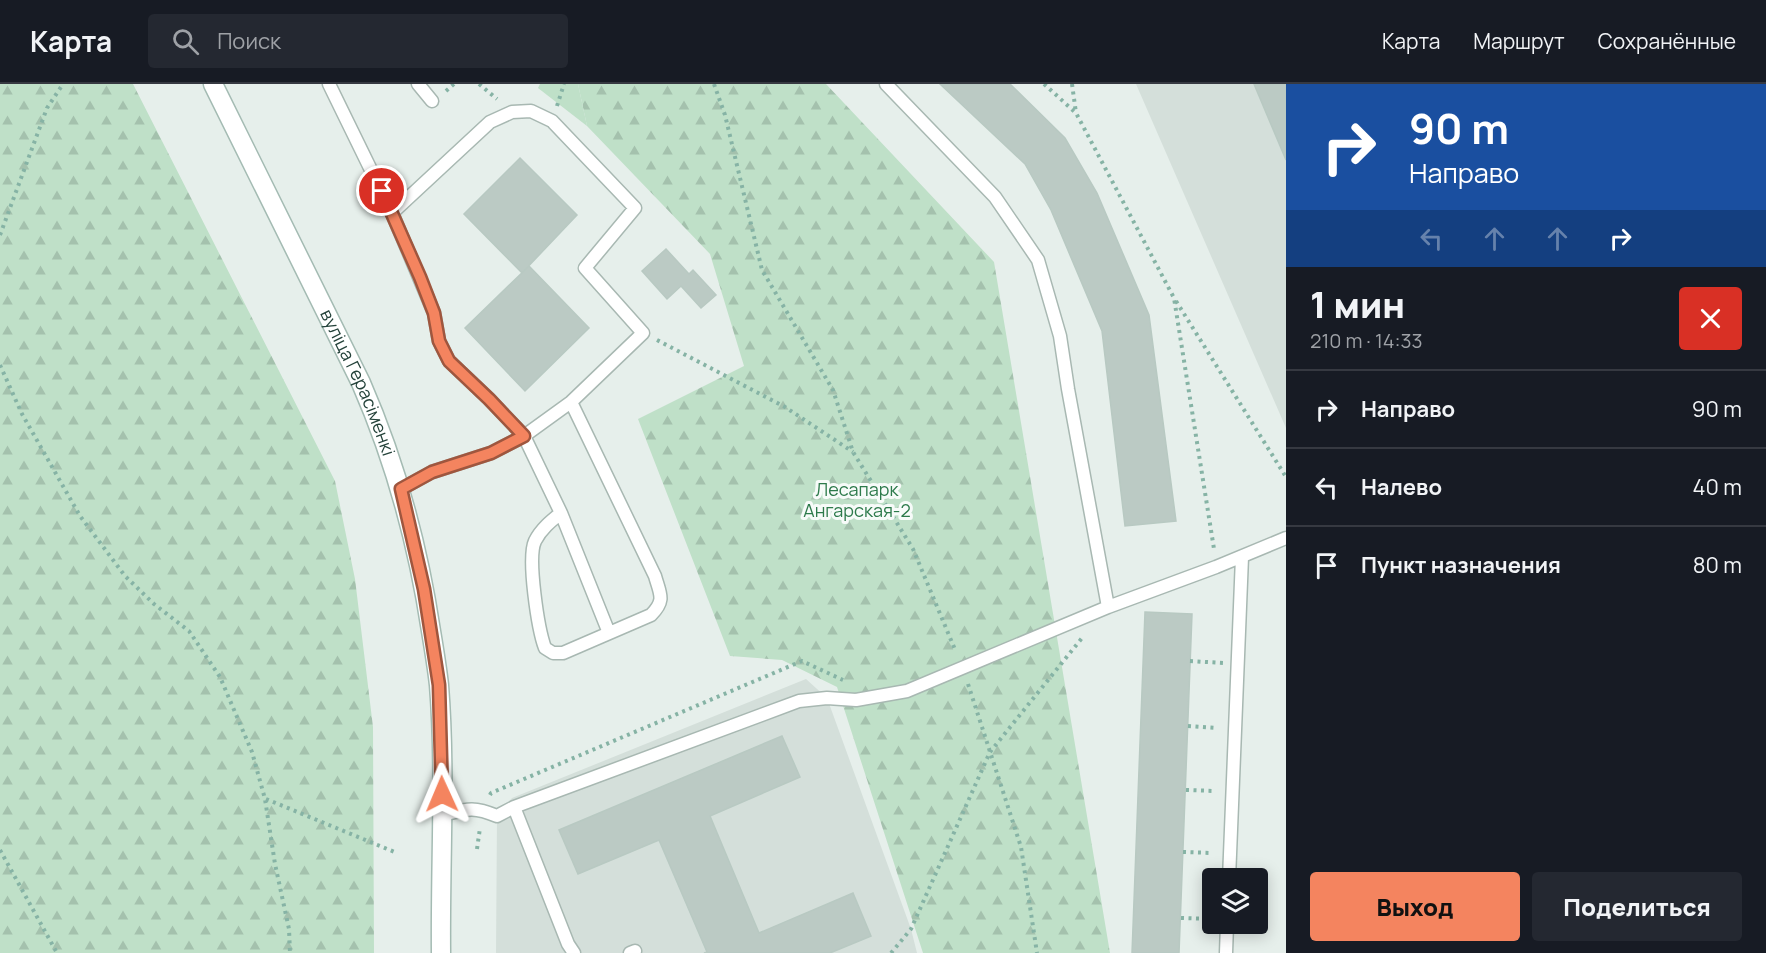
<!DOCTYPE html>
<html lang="ru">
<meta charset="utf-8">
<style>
:root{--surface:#171b24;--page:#242831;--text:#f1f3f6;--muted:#9ea1a6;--line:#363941;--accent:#f4845f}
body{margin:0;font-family:Manrope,sans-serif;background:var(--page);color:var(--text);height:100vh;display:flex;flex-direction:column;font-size:22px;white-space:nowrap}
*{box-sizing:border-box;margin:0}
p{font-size:20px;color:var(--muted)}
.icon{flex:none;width:33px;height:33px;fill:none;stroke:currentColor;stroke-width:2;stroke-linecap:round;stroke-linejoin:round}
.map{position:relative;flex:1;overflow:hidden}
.side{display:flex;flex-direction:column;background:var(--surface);width:480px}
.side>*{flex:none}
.top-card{background:#1a4fa0;color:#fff;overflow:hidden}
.controls{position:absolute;left:1202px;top:784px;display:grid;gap:12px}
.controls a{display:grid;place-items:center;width:66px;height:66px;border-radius:6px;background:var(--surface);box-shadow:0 3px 15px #0003;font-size:30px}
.pin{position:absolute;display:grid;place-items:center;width:51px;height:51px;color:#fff;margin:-26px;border:3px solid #fff;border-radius:50%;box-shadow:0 2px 6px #0007}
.me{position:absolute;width:66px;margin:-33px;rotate:359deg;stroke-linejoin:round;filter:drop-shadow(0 0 4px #0008)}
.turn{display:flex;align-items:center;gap:21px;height:126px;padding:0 24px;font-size:27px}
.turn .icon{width:78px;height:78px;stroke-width:2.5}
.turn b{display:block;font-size:42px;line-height:51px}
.lanes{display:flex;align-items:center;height:57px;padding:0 24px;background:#0003;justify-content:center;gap:30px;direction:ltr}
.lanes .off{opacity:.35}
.round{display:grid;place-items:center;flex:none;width:63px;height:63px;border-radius:6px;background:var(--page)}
.head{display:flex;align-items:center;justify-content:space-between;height:102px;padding:0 24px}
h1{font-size:36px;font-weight:800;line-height:45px}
.button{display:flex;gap:12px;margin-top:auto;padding:12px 24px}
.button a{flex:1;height:69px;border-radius:6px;background:var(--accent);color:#111;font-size:24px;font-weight:800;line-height:69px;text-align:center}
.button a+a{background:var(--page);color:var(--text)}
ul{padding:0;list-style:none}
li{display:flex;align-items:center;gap:18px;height:78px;padding:0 24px;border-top:2px solid var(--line)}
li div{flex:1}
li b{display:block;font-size:22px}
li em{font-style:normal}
header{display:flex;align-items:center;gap:36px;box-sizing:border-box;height:84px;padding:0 30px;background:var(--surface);border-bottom:2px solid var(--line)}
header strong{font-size:28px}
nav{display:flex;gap:33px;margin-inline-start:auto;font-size:21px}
.search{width:420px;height:54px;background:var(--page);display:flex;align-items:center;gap:15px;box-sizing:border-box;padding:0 21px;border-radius:6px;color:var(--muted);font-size:22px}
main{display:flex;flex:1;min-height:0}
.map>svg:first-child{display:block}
.built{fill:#d4dfda}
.forest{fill:url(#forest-firs)}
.green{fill:#bfe0c8}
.building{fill:#bbcac4;stroke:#b8c9c2;stroke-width:1.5}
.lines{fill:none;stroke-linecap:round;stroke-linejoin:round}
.lane-casing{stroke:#a8b8b2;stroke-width:15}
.secondary-casing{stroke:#a4bbb3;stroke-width:21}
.path{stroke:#86b3a5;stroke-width:4;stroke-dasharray:3 4.5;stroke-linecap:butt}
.lane{stroke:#fff;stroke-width:12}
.secondary{stroke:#fff;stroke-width:18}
.route-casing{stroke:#9f563e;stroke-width:15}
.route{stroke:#f4845f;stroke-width:10}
.labels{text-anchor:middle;stroke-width:6;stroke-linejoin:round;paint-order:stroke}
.street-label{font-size:18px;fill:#24423a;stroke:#f7fbf9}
.park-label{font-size:18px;fill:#2d7a4b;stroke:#f7fbf9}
</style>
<header>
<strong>Карта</strong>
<div class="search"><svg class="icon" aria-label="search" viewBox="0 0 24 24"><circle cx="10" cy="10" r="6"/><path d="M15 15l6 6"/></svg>Поиск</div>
<nav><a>Карта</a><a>Маршрут</a><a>Сохранённые</a></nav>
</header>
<main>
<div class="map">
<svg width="1286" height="869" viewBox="0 0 1286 869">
<defs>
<pattern id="forest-firs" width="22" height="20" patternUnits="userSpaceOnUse" patternTransform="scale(1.5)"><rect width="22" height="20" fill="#bfe0c8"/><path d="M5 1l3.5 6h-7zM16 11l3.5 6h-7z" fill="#a4c1ad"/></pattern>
</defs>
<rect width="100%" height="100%" fill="#e6efeb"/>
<path class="built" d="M1136 0H1286V344Z
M806 595 827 614 911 845 917 869H496L497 732 512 714Z"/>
<path class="forest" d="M0 0H133L335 397 355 495 373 643 374 869H0Z
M578 0H826L994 178 1110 869H923L837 603 782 576 730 572 638 335 744 282 710 170 587 42Z"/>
<path class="green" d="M540 0H578L587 42 538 4Z"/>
<path class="building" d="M940 0H1010L1065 54 1097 109 1149 231 1176 437 1125 442 1102 247 1051 126 1025 80Z
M1254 0H1286V76Z
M520 74 577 131 522 189 464 130Z
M666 165 689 190 693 186 716 211 701 224 681 202 667 215 642 187Z
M529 182 589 244 525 307 465 244Z
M1145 528 1192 530 1179 869H1132Z
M782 652 800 693 710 732 759 849 853 809 871 852 830 869H704L707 868 659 756 578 790 559 746Z"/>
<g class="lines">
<defs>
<path id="lane" d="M329 0 392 129
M418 0 432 17
M886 0 995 113 1038 176 1060 252 1068 305 1108 523
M401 405 432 388 491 369 524 352 571 318 643 249 585 184 635 124 552 37 531 27 512 28 490 38 392 129 434 229 439 257 449 277 489 315 524 352 561 429 609 549
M561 429C551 437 541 445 535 457 527 474 538 545 545 564L553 569H563L651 531C666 516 660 510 655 492L571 318
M514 723 568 860 574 869
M442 731C467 725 473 722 497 732L514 723 799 617 827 614 856 616 907 607 1108 523 1216 483 1286 454
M1229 795 1242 473
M630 869 635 867
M1226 869 1227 840"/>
<g id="secondary">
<path id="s1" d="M213 0 361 299C396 379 418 461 431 547 434 565 437 583 439 601 446 690 440 780 441 869"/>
</g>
</defs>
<use href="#lane" class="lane-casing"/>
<use href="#secondary" class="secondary-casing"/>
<path class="path" d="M479 0 497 15
M714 0 725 31 762 186 833 306 853 368 913 465 956 568
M1044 0 1076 29 1174 214 1214 465
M1072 0 1076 29
M446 7 454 0
M557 22 564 0
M0 151 47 24 63 0
M1176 217 1286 393
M657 256 785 323 853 368
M0 281 22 330 80 432 125 492 154 520 189 547 220 593 252 668 265 715 275 780 289 845 290 869
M1190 577 1223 579
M968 600 1021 763 1037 869
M1188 642 1217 644
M1186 706 1215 707
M490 711 491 709 802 577 843 596
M266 715 397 769
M477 765 480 744
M0 766 57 869
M1183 768 1212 769
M1181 834 1210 835
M891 869 911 845 990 668 1082 554"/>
<use href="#lane" class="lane"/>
<use href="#secondary" class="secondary"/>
</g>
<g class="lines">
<defs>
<path id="route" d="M382 107 420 193 434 229 439 257 449 277 489 315 524 352 491 369 432 388 401 405 424 505 439 601 442 710"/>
</defs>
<use href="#route" class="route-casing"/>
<use href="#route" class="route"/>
</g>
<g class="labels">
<g class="street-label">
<text dy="6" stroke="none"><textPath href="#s1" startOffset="332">вуліца Герасіменкі</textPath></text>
</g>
<g class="park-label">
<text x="857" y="412">Лесапарк<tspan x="857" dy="21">Ангарская-2</tspan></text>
</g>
</g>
</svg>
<div class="controls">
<a><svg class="icon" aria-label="layers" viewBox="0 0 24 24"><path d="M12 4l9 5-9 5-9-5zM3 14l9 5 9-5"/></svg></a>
</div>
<div class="pin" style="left:382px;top:107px;background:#d93025"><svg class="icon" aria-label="arrive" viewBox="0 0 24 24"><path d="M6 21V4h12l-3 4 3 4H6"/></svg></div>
<svg class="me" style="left:442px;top:710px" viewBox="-20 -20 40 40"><path d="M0-17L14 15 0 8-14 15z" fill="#f4845f" stroke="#fff" stroke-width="4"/></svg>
</div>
<section class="side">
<div class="top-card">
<div class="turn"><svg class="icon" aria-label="right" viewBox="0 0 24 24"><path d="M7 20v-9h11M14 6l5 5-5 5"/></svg><div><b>90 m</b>Направо</div></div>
<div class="lanes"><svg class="icon off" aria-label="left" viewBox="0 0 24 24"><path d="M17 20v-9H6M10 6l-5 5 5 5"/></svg><svg class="icon off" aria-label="ahead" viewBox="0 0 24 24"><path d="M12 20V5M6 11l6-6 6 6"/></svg><svg class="icon off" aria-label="ahead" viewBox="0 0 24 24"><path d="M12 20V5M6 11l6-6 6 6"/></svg><svg class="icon" aria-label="right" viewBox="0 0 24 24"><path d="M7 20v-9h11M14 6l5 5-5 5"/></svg></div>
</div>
<div class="head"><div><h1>1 мин</h1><p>210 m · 14:33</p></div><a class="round" style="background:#d93025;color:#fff"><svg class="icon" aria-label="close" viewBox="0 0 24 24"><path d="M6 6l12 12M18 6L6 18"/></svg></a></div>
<ul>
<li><svg class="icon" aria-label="right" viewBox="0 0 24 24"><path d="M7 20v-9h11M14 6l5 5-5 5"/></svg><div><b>Направо</b></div><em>90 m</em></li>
<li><svg class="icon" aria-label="left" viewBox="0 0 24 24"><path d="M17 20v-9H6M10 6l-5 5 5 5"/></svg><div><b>Налево</b></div><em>40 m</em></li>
<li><svg class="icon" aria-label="arrive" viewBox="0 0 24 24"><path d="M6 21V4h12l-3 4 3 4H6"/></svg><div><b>Пункт назначения</b></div><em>80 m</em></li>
</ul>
<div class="button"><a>Выход</a><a>Поделиться</a></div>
</section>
</main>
